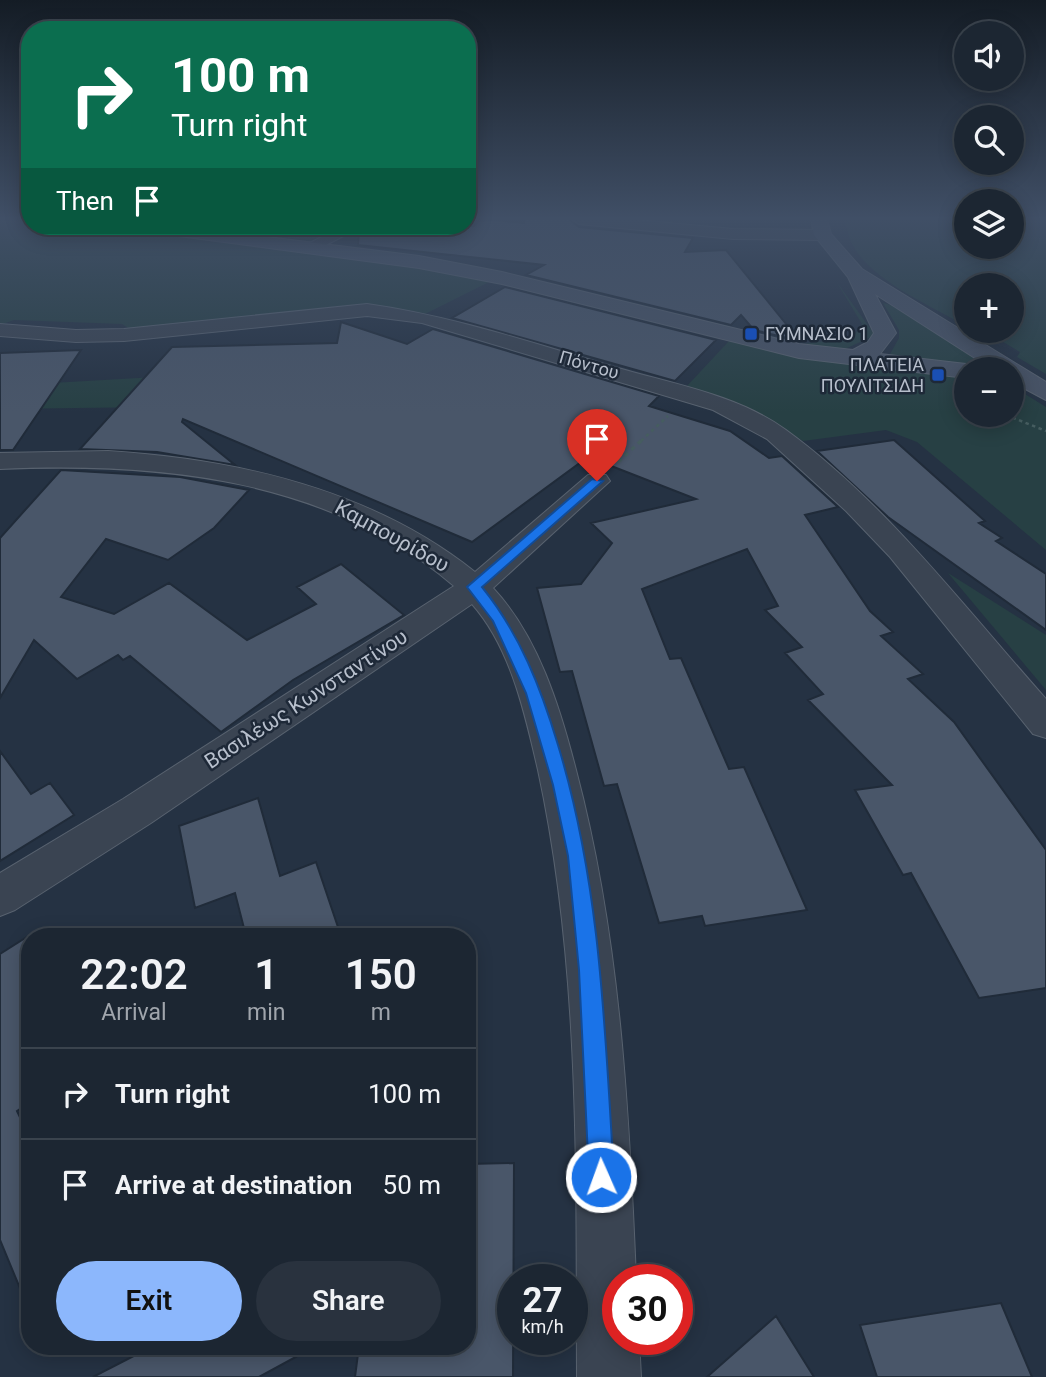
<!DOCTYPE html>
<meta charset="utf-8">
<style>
:root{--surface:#1c2632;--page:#29323e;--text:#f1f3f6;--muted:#a0a5ac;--line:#3a434d;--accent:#8cb7fc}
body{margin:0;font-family:Roboto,sans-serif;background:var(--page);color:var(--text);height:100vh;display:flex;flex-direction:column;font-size:26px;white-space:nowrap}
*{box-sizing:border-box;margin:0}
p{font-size:23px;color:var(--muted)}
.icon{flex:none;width:38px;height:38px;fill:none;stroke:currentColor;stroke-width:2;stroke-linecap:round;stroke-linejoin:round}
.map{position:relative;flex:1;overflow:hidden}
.panel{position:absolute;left:21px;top:928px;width:455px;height:427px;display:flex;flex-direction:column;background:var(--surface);border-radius:28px;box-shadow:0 4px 18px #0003,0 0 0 2px var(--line)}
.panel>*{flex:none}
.banner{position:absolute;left:21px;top:21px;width:455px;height:214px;border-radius:28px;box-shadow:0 4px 18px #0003,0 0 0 2px var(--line);background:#0b6e4f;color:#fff;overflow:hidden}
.buttons{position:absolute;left:954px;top:21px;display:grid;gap:14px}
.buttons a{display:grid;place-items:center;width:70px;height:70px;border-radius:50%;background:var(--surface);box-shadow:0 4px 18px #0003,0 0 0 2px var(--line);font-size:35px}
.speed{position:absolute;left:497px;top:1264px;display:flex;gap:14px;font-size:35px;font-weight:700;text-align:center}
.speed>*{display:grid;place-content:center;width:91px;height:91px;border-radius:50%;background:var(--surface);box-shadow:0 4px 18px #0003,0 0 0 2px var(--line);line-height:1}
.speed small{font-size:18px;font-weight:400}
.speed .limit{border:10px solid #d22;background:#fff;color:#111}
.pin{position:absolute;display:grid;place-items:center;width:60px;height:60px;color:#fff;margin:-72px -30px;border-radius:50% 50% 50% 0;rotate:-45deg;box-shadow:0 0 7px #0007}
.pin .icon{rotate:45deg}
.me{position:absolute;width:77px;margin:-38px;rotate:358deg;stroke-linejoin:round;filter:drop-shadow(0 0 5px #0008)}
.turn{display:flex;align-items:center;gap:24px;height:147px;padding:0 35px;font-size:32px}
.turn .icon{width:91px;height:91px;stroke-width:2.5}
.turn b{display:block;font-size:49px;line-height:60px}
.then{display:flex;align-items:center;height:66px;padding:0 35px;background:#0003;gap:14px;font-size:26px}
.eta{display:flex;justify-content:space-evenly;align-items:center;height:119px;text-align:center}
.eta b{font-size:42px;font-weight:600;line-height:49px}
.button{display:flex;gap:14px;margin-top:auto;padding:14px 35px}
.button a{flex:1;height:80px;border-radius:42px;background:var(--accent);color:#111;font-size:28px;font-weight:600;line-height:80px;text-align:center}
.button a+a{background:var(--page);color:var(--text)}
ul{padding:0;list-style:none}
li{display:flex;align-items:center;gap:21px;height:91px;padding:0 35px;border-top:2px solid var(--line)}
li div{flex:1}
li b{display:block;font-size:26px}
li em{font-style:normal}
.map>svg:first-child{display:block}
.green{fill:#274044}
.building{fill:#495669;stroke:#202b39;stroke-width:2}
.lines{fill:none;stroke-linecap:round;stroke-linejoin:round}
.street-casing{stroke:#58626f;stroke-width:2}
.secondary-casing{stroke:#58626f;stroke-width:2}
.path-far1{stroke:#465d60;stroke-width:2.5;stroke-dasharray:3.5 3.5;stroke-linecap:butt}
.path{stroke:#465d60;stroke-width:3.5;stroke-dasharray:4.5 4.5;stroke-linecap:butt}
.street{fill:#3a4452;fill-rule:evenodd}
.secondary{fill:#485365;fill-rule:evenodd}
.route{fill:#1a73e8;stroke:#114b97;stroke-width:2}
.transit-dot{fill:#1a4fb4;stroke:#1e2938;stroke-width:2.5}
.labels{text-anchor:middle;stroke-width:5;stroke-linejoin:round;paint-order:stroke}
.far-poi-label{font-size:18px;fill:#b7bfcc;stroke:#1e2938;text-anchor:start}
.far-street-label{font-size:18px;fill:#b7bfcc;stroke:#1e2938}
.street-label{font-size:21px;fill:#b7bfcc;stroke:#1e2938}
</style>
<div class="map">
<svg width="1046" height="1377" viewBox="0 0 1046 1377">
<rect width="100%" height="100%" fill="#253243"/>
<path class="green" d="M0 219H30V226H95L152 233 148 236 171 235 424 269 489 282 425 314 384 308 133 331 122 324 14 320 0 325Z
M844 219H966V247H1012V219H1046V374L1017 357 1020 352 998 339 985 337 974 331H1012V285H966V326C933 307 875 282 855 249 849 240 847 229 844 219Z
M216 226H344L311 241 208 228Z
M836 281 875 335 845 349 796 345 853 337 862 324Z
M883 303 891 305 985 364 956 365 889 356 899 338V330Z
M729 341 807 358 966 377V415H1012V386L1046 407V550L917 442 886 430 803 441 755 411 687 386Z
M173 376 589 457 155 407 0 409V386Z
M948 573 1046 635V690Z"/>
<path class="building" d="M524 219H569L579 227 693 238 685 252 726 250 800 341 754 330 741 315 731 325 526 275 544 265 358 245 359 231 365 226H474L479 221 494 220 524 223Z
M505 287 716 340 675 381 452 318Z
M341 322 407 344 433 329 659 396 649 406 730 431 769 458 782 456 838 507 805 515 870 611 893 632 881 636 923 674 908 679 954 722 1046 850V988L979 998 911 873 903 875 855 790 892 785 808 700 823 694 785 653 802 647 765 610 778 606 747 549 642 589 670 659 681 658 729 769 744 767 807 910 705 926 702 916 659 923 617 784 604 786 572 671 560 672 537 588 581 584 612 543 591 523 696 499 588 457 472 542 183 419 182 422 235 465 157 452 80 449 172 347 337 343Z
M81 350 13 450H0V353Z
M894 440 985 521 979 523 1002 538 996 541 1046 574V630L888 517 817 451Z
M61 470 180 477 249 490 214 528 168 560 106 539 61 597 114 614 169 583 247 640 316 604 297 587 341 564 404 615 293 680 221 732 130 656 123 660 118 655 77 679 34 640 0 698V538Z
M0 751 31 794 50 783 74 815 0 861Z
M258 798 280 876 316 862 341 936H246L235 893 195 908 179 826Z
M30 935V1102L17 1111 30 1138 29 1310 0 1240V954Z
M514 1163 513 1377H355L359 1346H467V1164Z
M1001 1303 1032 1377H877L860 1325Z
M776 1316 814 1377H707Z
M153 1346H316L259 1377H93Z"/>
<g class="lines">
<defs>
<path id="street" d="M571 219H626L733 229 823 230 831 235 823 240 733 239 579 224Z
M343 226H363L316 250H304L302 247Z
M367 304C453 316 535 344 618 368 673 384 738 395 786 430 885 502 965 608 1046 699V738L1033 734 890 557 846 511 767 439 713 410 422 323 367 316 124 341 76 342 0 336V324L76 330 124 329Z
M108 451C237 459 371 489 475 572L588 475H606L610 481 493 588C538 636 560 707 576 770 620 936 629 1108 636 1279H618V1339H639L641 1377H577C576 1174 581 969 538 770 525 714 511 648 472 604L151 823 15 910 0 916V873L123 799 454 586C328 478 160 462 0 469V453Z"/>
<path id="secondary" d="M811 219H827L831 234 862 269 1046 382V400L1012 382V369H992L875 294 896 333 880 354 966 364 977 369H966V378L799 358 502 284 419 268 141 231 133 226H179L419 256 502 272 799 344 853 350 868 342 874 333 848 277 814 235Z"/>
</defs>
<use href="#street" class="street-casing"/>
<use href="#secondary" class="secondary-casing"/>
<path class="path-far1" d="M1006 415 1046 431
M641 441 668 416"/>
<path class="path" d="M618 462 643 439"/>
<use href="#street" class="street"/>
<use href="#secondary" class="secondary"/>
</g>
<linearGradient id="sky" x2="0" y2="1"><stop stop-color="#141c25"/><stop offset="0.53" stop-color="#404f66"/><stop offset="1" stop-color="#404f66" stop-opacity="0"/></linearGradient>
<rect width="1046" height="412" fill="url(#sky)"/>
<path class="route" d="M592 479 603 481 482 587C520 634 541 688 558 745 601 886 605 1031 614 1177L610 1186 601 1190 593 1186 589 1177 579 970 568 856 553 785 526 693 493 621 467 587Z"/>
<g class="transit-dot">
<rect x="744" y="327" width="14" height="14" rx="3.5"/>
<rect x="931" y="368" width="14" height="14" rx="3.5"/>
</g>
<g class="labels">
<g class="far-poi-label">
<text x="765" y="340">ΓΥΜΝΑΣΙΟ 1</text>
<text x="924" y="371" text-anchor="end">ΠΛΑΤΕΙΑ<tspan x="924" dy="21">ΠΟΥΛΙΤΣΙΔΗ</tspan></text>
</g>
<g class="far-street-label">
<text transform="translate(589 365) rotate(16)" y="6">Πόντου</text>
</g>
<g class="street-label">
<text transform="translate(392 536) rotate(29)" y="7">Καμπουρίδου</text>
<text transform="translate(306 699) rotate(-33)" y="7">Βασιλέως Κωνσταντίνου</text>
</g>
</g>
</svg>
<div class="buttons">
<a><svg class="icon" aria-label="sound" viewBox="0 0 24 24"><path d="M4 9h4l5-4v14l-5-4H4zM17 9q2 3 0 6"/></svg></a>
<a><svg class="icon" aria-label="search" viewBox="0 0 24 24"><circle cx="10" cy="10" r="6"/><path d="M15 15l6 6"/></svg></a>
<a><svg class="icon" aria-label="layers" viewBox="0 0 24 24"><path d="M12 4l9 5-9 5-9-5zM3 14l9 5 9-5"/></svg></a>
<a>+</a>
<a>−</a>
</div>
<div class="speed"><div>27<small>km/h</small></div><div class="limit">30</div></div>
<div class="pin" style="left:597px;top:481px;background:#d93025"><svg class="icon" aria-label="arrive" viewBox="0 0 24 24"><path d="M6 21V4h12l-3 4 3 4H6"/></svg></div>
<svg class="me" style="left:601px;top:1177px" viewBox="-20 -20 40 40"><circle r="17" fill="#1a73e8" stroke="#fff" stroke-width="3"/><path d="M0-11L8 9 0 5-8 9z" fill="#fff"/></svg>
<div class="banner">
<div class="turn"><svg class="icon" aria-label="right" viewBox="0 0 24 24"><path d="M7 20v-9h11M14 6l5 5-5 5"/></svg><div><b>100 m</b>Turn right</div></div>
<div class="then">Then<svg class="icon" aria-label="arrive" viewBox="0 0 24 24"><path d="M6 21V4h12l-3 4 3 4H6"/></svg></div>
</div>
<section class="panel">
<div class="eta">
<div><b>22:02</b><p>Arrival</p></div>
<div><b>1</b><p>min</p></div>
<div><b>150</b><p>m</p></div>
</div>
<ul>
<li><svg class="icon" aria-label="right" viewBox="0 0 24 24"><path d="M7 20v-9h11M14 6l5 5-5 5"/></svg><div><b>Turn right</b></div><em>100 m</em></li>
<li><svg class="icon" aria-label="arrive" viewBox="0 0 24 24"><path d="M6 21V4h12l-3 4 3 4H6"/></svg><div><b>Arrive at destination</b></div><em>50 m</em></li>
</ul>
<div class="button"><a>Exit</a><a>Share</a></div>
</section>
</div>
